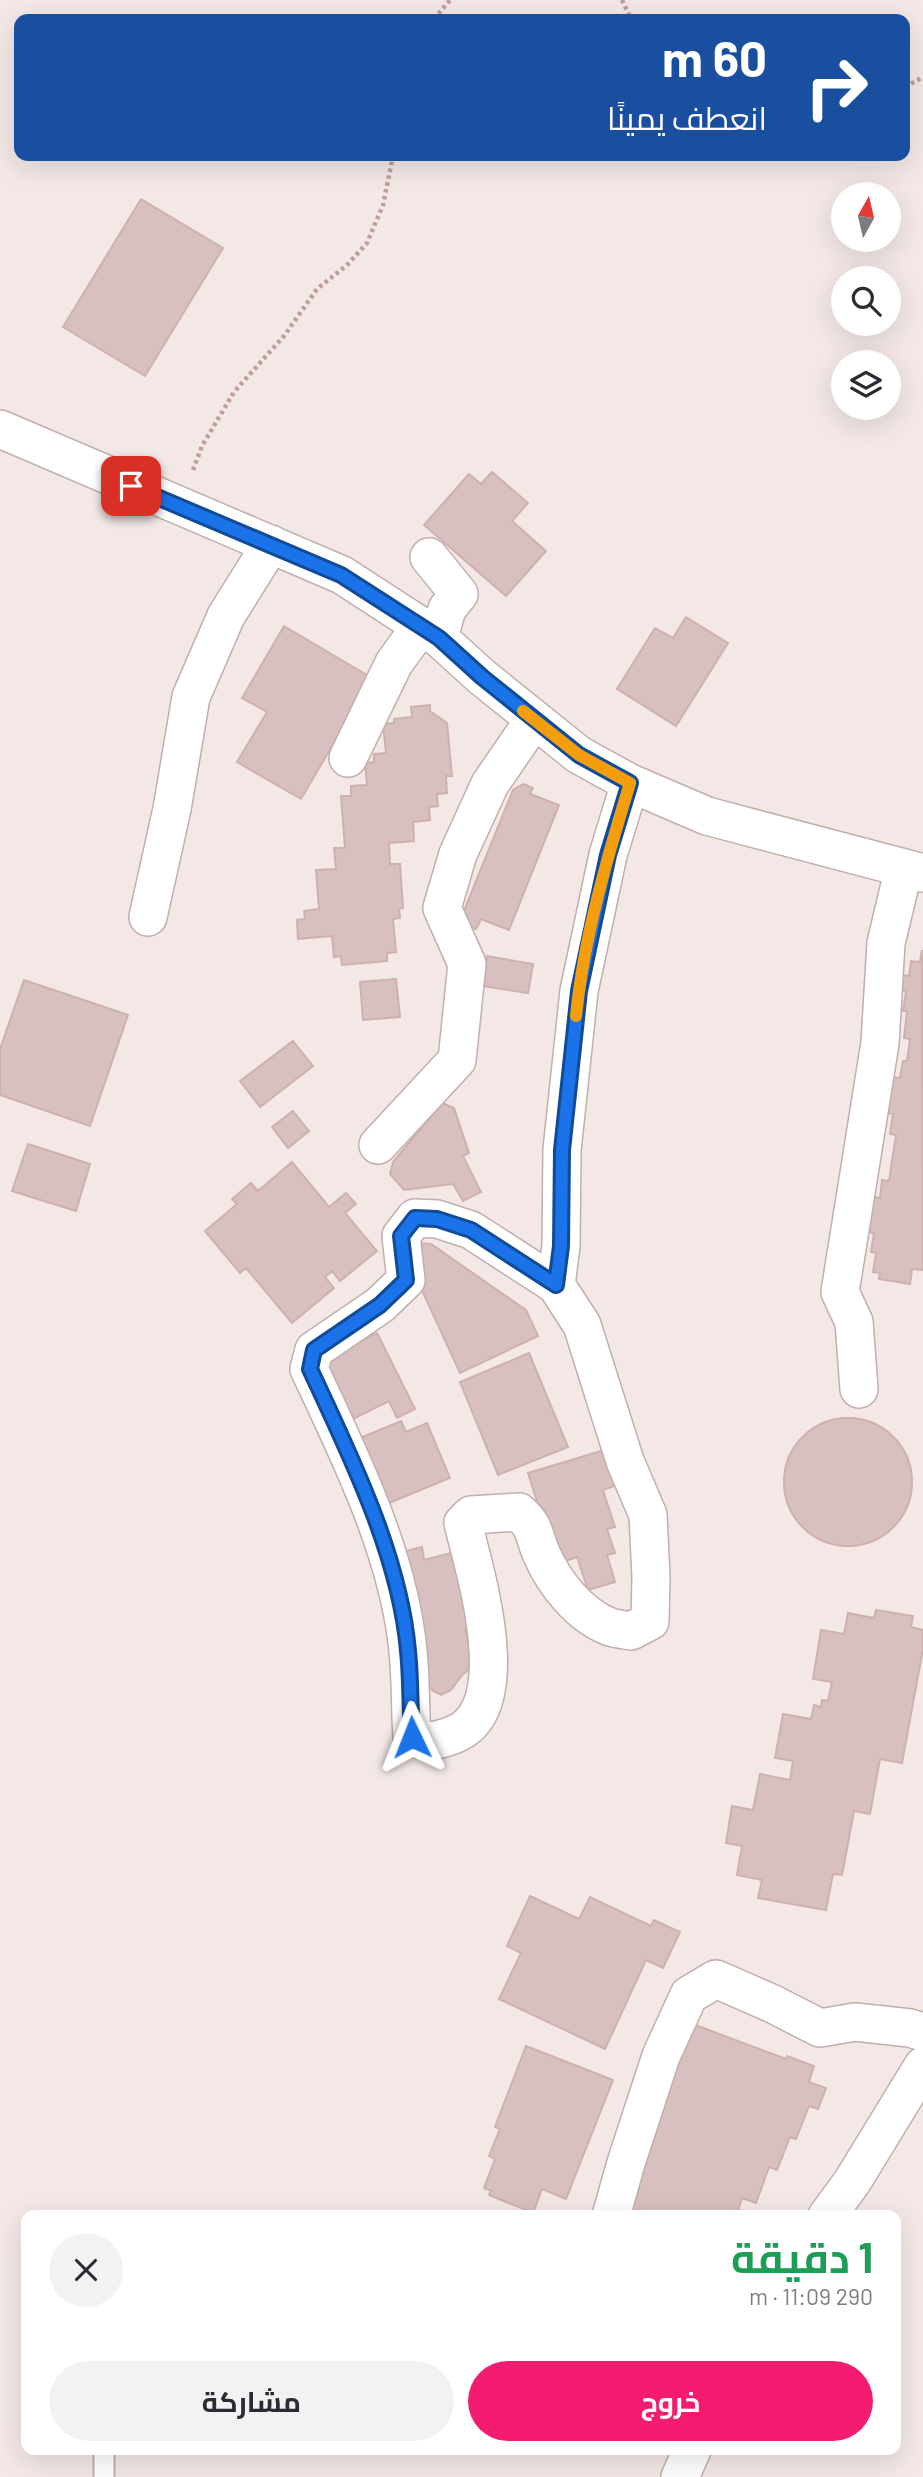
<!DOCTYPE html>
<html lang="ar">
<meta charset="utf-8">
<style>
:root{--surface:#fff;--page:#f2f2f3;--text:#2b2b33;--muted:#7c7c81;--accent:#f41c71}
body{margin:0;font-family:Barlow,Cairo,sans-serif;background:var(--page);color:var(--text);direction:rtl;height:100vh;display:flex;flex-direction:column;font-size:26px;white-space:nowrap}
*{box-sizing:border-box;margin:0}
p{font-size:23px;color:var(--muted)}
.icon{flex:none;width:38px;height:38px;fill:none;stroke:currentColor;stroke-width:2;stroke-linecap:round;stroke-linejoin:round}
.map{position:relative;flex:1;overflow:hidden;direction:ltr}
.details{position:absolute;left:21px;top:2210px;width:880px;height:245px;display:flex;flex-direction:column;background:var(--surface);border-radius:14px;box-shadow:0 7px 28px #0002;direction:rtl}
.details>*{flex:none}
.guide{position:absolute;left:14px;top:14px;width:896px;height:147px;border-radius:14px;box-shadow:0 7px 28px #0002;direction:rtl;background:#1a4fa0;color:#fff;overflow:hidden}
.needle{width:46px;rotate:8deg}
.buttons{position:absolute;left:831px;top:182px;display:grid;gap:14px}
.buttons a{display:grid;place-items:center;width:70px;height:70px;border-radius:50%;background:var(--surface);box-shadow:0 7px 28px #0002;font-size:35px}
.pin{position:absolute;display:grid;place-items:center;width:60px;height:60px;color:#fff;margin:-30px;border-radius:14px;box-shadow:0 4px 10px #0006}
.me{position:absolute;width:77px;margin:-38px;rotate:358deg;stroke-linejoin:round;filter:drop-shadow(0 0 5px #0008)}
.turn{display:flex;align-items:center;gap:24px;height:147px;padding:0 28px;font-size:32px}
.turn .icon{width:91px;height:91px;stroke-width:2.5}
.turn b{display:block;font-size:49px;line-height:60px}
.round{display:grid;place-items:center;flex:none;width:74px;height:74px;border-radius:37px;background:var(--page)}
.head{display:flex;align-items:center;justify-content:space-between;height:119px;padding:0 28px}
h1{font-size:42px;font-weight:700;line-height:52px;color:#1e9e55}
.cta{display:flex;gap:14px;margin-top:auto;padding:14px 28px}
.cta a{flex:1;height:80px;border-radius:42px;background:var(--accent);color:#fff;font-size:28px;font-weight:700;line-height:80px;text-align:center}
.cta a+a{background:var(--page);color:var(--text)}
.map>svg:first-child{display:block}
.building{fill:#d7c0bf;stroke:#ceb1af;stroke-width:2}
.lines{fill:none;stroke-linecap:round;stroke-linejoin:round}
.lane-casing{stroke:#c1afac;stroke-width:23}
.street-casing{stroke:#c1afac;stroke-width:40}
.path{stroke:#bf9e9b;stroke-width:4.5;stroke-dasharray:3.5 3.5;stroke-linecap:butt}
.lane{stroke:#fff;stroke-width:19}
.street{stroke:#fff;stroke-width:37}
.route-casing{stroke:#114b97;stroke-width:18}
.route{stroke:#1a73e8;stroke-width:12}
.slow{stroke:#f59e0b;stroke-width:12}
</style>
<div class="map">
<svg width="923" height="2477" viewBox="0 0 923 2477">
<rect width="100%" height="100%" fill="#f3e8e6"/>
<path class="building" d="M141 199 223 248 145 376 63 327Z
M492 472 528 503 512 521 546 551 506 596 424 525 469 474 481 484Z
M686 617 728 643 676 726 617 689 655 628 673 638Z
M284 626 372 678 301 799 237 762 267 712 242 698Z
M430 705V711L447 723 452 776H446L447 793 437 794 438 806 429 807 430 820 413 822 414 841 389 843 390 864H400L403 908 399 909 400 918 393 919 396 952 387 953V961L342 965 341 956 334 957 332 936 298 939 297 920 305 919 304 911 319 909 316 870 336 869 334 848H345L341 796H351V786L367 785 365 763 374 762V754L386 753 383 724 394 723V719L412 717 411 707Z
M523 784 533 788 530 794 559 805 509 930 481 919 476 929 459 923 513 790Z
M922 950 923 1270 912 1269 910 1284 879 1279 880 1273 873 1272 876 1253 871 1252 874 1233 868 1232 873 1197 880 1198 882 1180 889 1181 896 1135 890 1134 893 1114 887 1113 892 1077 900 1078 903 1061H907L910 1039 904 1038 907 1011H903L906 991 900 990 902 975 909 976 911 961 920 962Z
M487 956 533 964 528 993 482 986Z
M396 979 400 1017 363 1020 360 982Z
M24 980 128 1015 90 1126 0 1095V1049Z
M293 1041 313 1066 260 1107 240 1081Z
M442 1103 454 1108 469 1153 463 1156 481 1192 463 1201 453 1184 404 1190 390 1174 393 1162Z
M293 1111 309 1131 288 1148 272 1127Z
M28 1144 90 1164 76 1211 12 1191Z
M292 1162 329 1207 346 1193 356 1204 345 1213 377 1251 340 1281 332 1271 325 1277 334 1288 292 1323 246 1268 240 1273 205 1231 237 1204 232 1199 251 1183 258 1191Z
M418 1243 431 1244 526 1310 538 1336 460 1373 408 1260Z
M377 1333 415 1409 397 1418 389 1401 343 1424 320 1355 348 1347Z
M529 1353 568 1447 498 1475 460 1382Z
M784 1482a64 64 0 1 1 128 0a64 64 0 1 1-128 0Z
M401 1421 406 1432 427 1423 450 1478 382 1506 355 1440Z
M608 1449 620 1484 603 1490 615 1527 607 1529 615 1553 607 1555 615 1582 588 1590 577 1557 557 1564 528 1473Z
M422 1547 424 1560 455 1552 474 1626 465 1629 474 1667 463 1674 451 1690 441 1695 433 1691 427 1683 415 1633 425 1631 402 1552Z
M876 1610 913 1616 911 1627 923 1630V1649L902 1763 880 1759 870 1814 854 1811 842 1875 833 1874 826 1910 758 1898 762 1880 737 1875 742 1846 726 1843 732 1806 753 1810 760 1774 790 1780 793 1761 775 1758 783 1714 811 1719 814 1705 821 1707 822 1700 828 1701 832 1682 813 1679 821 1630 844 1634 848 1613 874 1618Z
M530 1896 579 1919 590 1897 651 1926 654 1920 680 1932 663 1968 646 1960 605 2049 499 1999 521 1953 507 1946Z
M690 2023 786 2059 787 2056 814 2066 809 2082 826 2088 818 2109 809 2106 796 2139 790 2137 777 2170 769 2167 756 2203 742 2198 736 2216H637L625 2211 663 2111 658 2108Z
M526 2046 613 2080 566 2199 542 2189 533 2213 489 2195 491 2191 484 2188 495 2159 489 2156 500 2129 495 2127Z"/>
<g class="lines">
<defs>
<path id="lane" d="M104 2450V2477"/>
<path id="street" d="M0 429 342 575 439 638 482 677 579 755 630 783 707 816 923 873
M429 557 459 594 447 609 439 638
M348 758 394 663 421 626
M148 917 172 809 191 697 226 616 271 544
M378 1145 457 1060 467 964 442 908 458 854 490 784 534 720
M556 1285 471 1230 437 1219 415 1218 401 1236 406 1280 380 1305 314 1350 309 1369C350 1456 399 1555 408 1651 411 1680 410 1709 412 1737 432 1742 433 1742 453 1735 519 1710 475 1573 463 1523L471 1515 519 1512C536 1527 533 1534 541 1553 554 1583 579 1615 610 1627 617 1629 625 1630 631 1631L650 1621 651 1577 648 1515 625 1461 582 1325 556 1285 561 1246 562 1150 579 991 608 855 630 783
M859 1389 854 1322 840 1292 880 1043 886 943 904 868
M611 2216 626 2163 661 2056 689 1995 716 1979 773 2004 820 2028 855 2022 910 2028 923 2032
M827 2216 852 2182 923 2066
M680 2477 692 2450"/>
</defs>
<use href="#lane" class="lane-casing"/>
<use href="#street" class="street-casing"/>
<path class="path" d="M622 0 631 19
M434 19 450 0
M905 87 923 77
M193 470 202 446 234 392 284 336 317 289 347 265 367 243 383 205 393 156"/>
<use href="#lane" class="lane"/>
<use href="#street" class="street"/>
</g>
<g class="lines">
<defs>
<path id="route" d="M131 486 341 575 439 638 482 677 579 755 630 783 608 855 579 991 562 1150 561 1246 556 1285 471 1230 437 1219 415 1218 401 1236 406 1280 380 1305 314 1350 310 1369C350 1455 400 1556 408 1651 411 1680 410 1709 412 1737"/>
</defs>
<use href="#route" class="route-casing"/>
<use href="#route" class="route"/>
<path class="slow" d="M523 711 579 755 630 783C607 859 584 936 576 1016"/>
</g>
</svg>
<div class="buttons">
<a><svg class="needle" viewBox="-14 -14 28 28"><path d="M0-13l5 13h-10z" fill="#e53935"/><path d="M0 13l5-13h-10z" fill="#7c7c81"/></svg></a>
<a><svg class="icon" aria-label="search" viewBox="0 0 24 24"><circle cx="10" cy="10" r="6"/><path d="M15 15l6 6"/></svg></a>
<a><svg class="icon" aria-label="layers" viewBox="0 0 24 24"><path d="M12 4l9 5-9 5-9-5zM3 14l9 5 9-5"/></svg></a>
</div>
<div class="pin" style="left:131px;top:486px;background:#d93025"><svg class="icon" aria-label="arrive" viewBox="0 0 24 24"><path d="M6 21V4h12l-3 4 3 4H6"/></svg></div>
<svg class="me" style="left:412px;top:1737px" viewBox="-20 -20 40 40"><path d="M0-17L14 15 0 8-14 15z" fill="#1a73e8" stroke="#fff" stroke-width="4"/></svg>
<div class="guide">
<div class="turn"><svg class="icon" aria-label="right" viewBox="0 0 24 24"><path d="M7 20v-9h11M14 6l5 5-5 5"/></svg><div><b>60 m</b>انعطف يمينًا</div></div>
</div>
<section class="details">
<div class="head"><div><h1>1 دقيقة</h1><p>290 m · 11:09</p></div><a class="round"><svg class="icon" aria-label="close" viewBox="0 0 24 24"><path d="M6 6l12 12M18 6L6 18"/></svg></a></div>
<div class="cta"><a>خروج</a><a>مشاركة</a></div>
</section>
</div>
